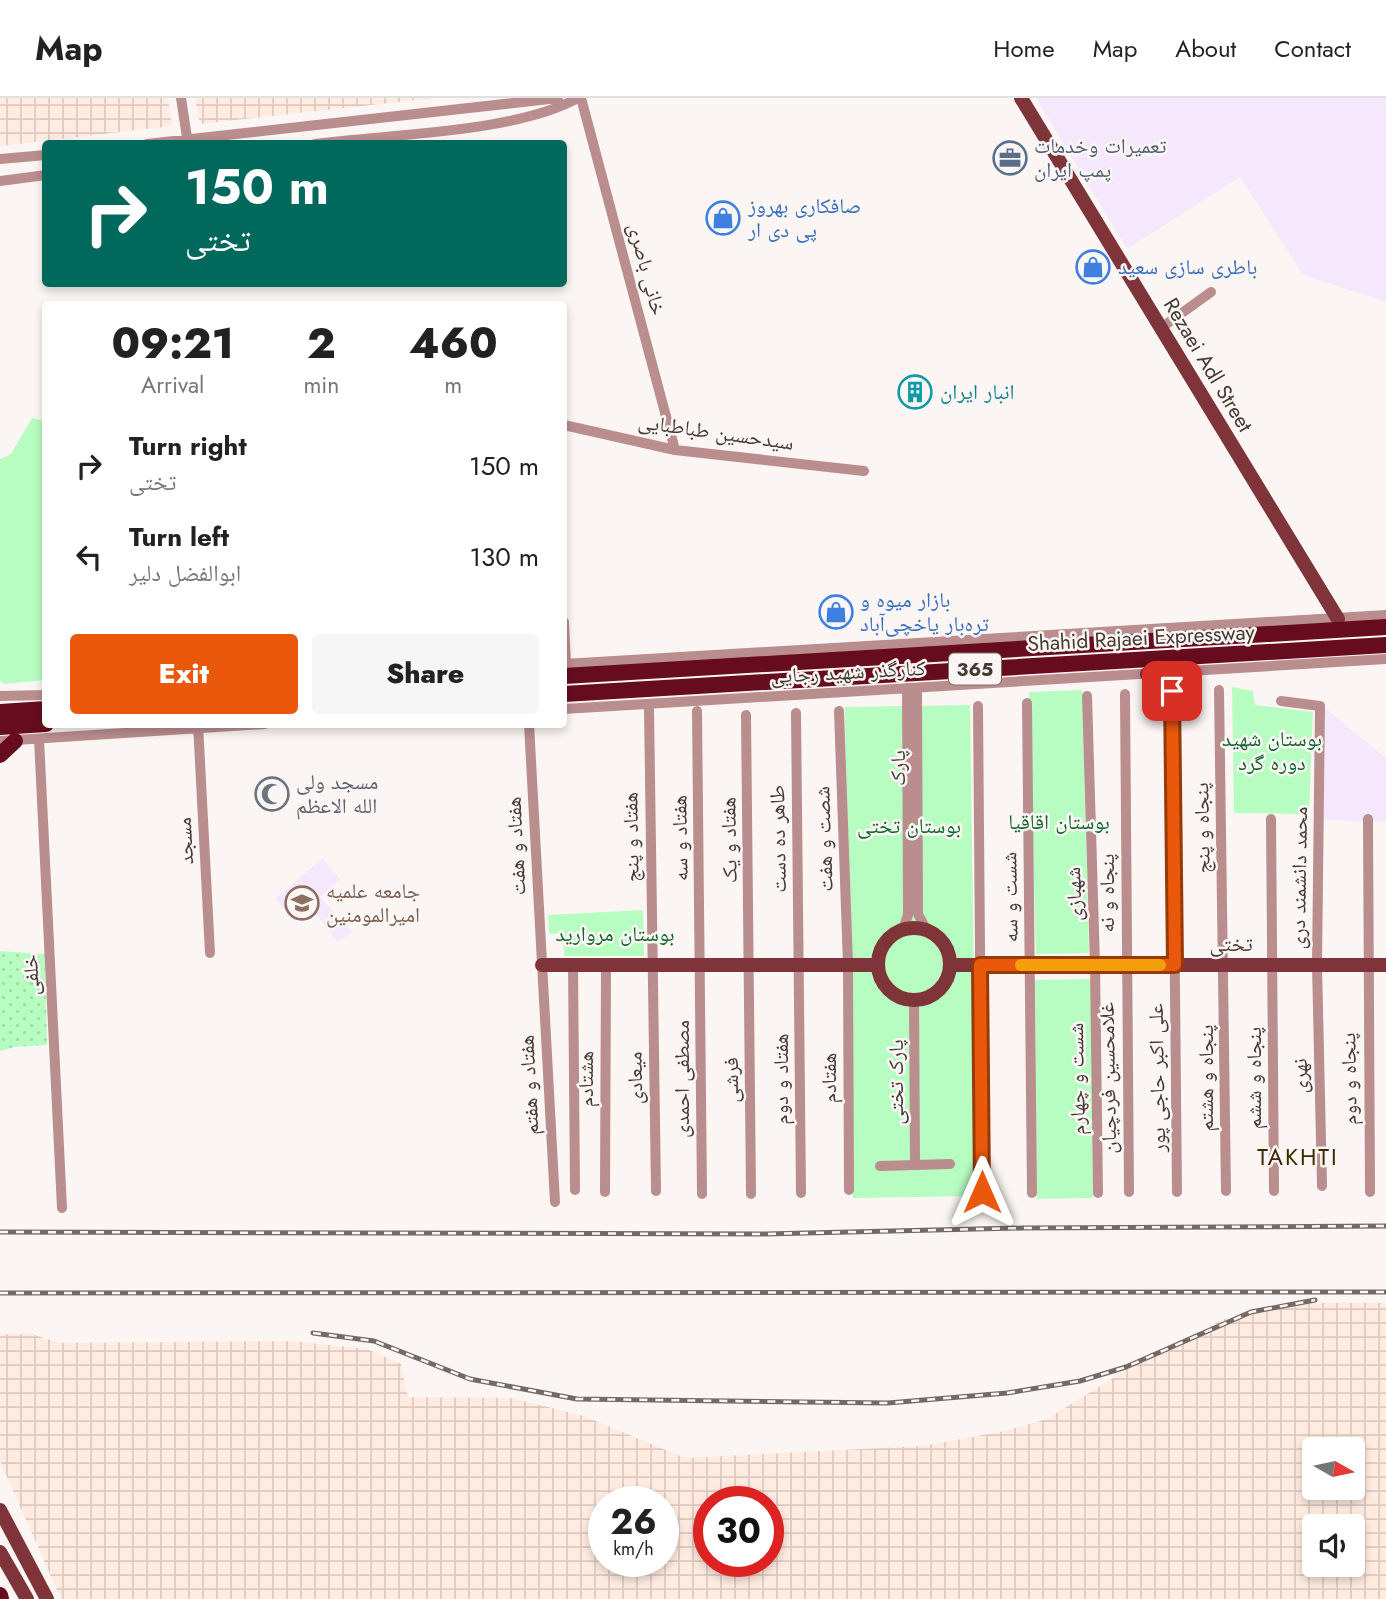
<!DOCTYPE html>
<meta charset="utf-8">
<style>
:root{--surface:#fff;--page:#f6f6f6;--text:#222;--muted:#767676;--line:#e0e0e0;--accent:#ea580c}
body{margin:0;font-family:Jost,"Noto Naskh Arabic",sans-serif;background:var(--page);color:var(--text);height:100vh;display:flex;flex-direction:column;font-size:26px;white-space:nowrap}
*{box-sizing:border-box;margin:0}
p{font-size:23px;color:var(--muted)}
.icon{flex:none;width:38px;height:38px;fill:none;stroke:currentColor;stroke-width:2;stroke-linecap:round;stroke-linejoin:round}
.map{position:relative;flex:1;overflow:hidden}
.panel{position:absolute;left:42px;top:203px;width:525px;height:427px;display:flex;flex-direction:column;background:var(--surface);border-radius:7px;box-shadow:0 4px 10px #0003}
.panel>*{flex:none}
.banner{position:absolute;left:42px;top:42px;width:525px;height:147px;border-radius:7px;box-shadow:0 4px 10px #0003;background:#00695c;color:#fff;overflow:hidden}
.needle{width:46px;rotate:99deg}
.tools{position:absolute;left:1302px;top:1339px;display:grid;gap:14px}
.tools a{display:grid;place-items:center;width:63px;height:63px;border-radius:7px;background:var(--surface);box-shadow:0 4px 10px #0003;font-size:35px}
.speed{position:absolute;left:588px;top:1388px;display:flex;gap:14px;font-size:35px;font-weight:700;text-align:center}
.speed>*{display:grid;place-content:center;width:91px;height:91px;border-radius:50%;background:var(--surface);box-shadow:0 4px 10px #0003;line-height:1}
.speed small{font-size:18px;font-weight:400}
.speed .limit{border:10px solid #d22;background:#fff;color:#111}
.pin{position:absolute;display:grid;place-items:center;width:60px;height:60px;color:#fff;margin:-30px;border-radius:14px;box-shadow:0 4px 10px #0006}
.me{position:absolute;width:77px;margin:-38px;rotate:0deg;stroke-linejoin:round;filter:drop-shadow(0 0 5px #0008)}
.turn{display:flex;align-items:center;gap:24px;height:147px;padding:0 28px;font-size:32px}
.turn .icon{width:91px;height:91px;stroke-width:2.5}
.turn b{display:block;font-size:49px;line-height:60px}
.eta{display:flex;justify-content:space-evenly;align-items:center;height:119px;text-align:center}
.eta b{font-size:42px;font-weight:800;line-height:49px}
.button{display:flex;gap:14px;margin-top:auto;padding:14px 28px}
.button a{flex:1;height:80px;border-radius:7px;background:var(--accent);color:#fff;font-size:28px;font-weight:800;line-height:80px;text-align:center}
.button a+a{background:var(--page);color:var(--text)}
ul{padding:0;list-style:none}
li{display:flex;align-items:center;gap:21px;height:91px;padding:0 28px}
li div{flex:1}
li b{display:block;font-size:26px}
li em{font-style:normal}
header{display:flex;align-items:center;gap:42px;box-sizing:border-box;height:98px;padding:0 35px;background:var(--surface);border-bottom:2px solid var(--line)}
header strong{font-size:33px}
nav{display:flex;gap:38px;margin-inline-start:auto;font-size:24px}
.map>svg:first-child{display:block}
.industrial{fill:url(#industrial-grid);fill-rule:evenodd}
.education{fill:#f5e8fc}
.grass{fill:url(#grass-dots)}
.park{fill:#b7fdc2}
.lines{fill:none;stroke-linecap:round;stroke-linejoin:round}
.minor{stroke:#ba8d8e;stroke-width:10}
.major{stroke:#7f343a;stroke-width:14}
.highway{stroke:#670c1e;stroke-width:16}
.rail-casing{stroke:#736a66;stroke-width:5}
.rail{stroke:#fbf6f3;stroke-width:2.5;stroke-dasharray:8;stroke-linecap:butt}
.route-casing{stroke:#983908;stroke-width:18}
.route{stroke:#ea580c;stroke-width:12}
.slow{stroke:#f59e0b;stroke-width:12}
.labels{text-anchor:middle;stroke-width:5;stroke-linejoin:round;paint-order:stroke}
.shield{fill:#fbf6f3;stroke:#7b726e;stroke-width:2}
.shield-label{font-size:19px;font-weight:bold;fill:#443a35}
.service-label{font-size:21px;fill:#4e5e75;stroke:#fbf6f3;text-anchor:start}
.shop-label{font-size:21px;fill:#366cbe;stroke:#fbf6f3;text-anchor:start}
.street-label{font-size:21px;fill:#443a35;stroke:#fbf6f3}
.culture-label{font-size:21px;fill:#0d838f;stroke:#fbf6f3;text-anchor:start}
.park-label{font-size:21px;fill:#0c662b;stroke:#fbf6f3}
.worship-label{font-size:21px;fill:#5b616d;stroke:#fbf6f3;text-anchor:start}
.education-label{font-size:21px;fill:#785e54;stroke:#fbf6f3;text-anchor:start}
.neighbourhood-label{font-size:23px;letter-spacing:2px;fill:#3c2801;stroke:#fbf6f3}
</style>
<header>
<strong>Map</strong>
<nav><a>Home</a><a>Map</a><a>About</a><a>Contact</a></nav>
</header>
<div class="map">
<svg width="1386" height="1501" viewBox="0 0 1386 1501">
<defs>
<pattern id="industrial-grid" width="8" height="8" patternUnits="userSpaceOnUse" patternTransform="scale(1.75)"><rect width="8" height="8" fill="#ffebe0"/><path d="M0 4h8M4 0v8" fill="none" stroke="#dccac1"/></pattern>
<pattern id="grass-dots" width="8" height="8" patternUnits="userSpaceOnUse" patternTransform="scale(1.75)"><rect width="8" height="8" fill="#b7fdc2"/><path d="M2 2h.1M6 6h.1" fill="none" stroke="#9fdaa7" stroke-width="1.8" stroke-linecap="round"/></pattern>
</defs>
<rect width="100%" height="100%" fill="#fbf6f3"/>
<path class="industrial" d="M0 0H168L172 28 0 48Z
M195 0H434L200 26Z
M1313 1205H1386V1501H61L0 1363V1236H32L59 1245 292 1243 367 1251 401 1266 408 1299 512 1300 584 1318 685 1360 923 1348 1005 1333 1047 1321 1142 1262 1224 1221ZM1314 1351H1353V1390H1314ZM604 1404H663V1463H604ZM709 1404H768V1463H709ZM1314 1428H1353V1466H1314Z"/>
<path class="education" d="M1036 0H1386V204L1303 177 1240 79 1127 151Z
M1325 610 1386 660V724L1324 722Z
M322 760 340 781 320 799 352 834 338 844 311 810 294 823 275 801Z"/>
<path class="grass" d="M0 853 45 856 47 947 14 949 0 953Z"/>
<path class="park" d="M32 320 45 323V582L4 586 0 582V361L11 356Z
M1232 589 1253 593 1255 607 1313 614 1309 716 1234 715Z
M1082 592 1089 855 1036 856 1029 594Z
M970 607 977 1098 853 1100 845 609Z
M643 812 644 858H564L563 835 549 836 548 817Z
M1091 881 1093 1100 1037 1101 1035 882Z"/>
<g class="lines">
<path class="minor" d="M181 0 188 46
M581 0 675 352
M147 46 558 0
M315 46C389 36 515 35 578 0
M0 61 46 57
M0 83 46 77
M1161 230 1211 194
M564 327 675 352 864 373
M564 524 566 566
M564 566 1386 517
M917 590 918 816 926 831
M1219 592 1226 1093
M1172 593 1177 1094
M1125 596 1129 1094
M0 598 46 597
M1087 598 1095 867 1098 1095
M1281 603 1320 608 1317 867 1322 1088
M1027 605 1032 1095
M978 608 982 1094
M649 610 656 1093
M564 611 1386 561
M697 613 702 1096
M839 613 848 867 849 1092
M796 615 801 1095
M746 617 751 1096
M198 626 210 855
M529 626 555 1104
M39 641 62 1110
M0 643 265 626
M1271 721 1274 1093
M1368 721 1370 1094
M903 831 908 817 907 590
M573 867 575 1092
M914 903 915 1065
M880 1068 950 1066
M605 1094 606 867"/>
<path class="major" d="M1021 0 1338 521
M1147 576 1184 561
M878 866a36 36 0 1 1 72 0a36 36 0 1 1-72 0Z
M542 867H877
M951 867H1386
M0 1412 47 1501
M0 1454 27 1501"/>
<path class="highway" d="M564 578 1386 529
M564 596 1386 547
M0 614 46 611
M0 629 46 626
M0 657 15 643
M0 1497 1 1501"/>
<defs>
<path id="rail" d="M0 1134 765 1136 1023 1130 1386 1128
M0 1195 1386 1194
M313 1235 374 1243 470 1281 577 1301 888 1305 1007 1295 1080 1283 1126 1269 1251 1214 1315 1202"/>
</defs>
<use href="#rail" class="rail-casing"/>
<use href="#rail" class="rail"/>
</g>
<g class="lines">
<defs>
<path id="route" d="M982 1094 980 867H1175L1172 593"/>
</defs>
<use href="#route" class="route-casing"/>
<use href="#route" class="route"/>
<path class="slow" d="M1021 867H1160"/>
</g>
<defs>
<symbol id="office-ring" viewBox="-11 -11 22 22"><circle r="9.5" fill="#fbf6f3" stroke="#5c6f8a" stroke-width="1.5"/><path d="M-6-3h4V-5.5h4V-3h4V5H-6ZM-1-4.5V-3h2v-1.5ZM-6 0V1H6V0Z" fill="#5c6f8a"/></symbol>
<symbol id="shop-ring" viewBox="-11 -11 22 22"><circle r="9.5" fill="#fbf6f3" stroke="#3f7fe0" stroke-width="1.5"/><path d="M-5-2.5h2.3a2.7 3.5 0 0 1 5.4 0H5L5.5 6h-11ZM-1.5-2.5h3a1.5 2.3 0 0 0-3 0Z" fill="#3f7fe0"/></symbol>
<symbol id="building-ring" viewBox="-11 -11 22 22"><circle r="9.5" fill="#fbf6f3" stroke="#0f9aa8" stroke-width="1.5"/><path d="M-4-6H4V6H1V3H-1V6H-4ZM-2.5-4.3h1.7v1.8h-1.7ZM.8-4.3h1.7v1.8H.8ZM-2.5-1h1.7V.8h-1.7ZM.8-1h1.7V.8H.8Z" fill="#0f9aa8"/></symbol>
<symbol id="mosque-ring" viewBox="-11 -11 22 22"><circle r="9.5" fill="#fbf6f3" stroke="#6b7280" stroke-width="1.5"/><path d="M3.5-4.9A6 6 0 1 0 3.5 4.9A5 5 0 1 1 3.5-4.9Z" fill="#6b7280"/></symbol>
<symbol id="university-ring" viewBox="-11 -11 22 22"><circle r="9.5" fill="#fbf6f3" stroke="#8d6e63" stroke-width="1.5"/><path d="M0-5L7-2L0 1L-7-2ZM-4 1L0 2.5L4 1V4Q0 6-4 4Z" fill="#8d6e63"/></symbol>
</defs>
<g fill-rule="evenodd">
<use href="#office-ring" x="991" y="41" width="38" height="38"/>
<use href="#shop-ring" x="704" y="101" width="38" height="38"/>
<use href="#shop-ring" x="1074" y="150" width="38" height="38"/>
<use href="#building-ring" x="896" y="275" width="38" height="38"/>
<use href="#shop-ring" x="817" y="495" width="38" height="38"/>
<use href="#mosque-ring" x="253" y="677" width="38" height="38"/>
<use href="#university-ring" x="283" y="786" width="38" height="38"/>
</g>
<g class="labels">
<rect class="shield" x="949" y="555.5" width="52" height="31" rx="5"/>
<g class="shield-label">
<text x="975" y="578">365</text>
</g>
<g class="service-label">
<text x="1034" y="55">تعمیرات وخدمات<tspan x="1034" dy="24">پمپ ایران</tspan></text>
</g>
<g class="shop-label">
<text x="748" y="115">صافکاری بهروز<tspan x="748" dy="24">پی دی ار</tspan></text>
<text x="1118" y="176">باطری سازی سعید</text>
<text x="860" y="509">بازار میوه و<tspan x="860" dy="24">تره‌بار یاخچی‌آباد</tspan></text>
</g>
<g class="street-label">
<text transform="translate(647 171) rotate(75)" y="7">خانی باصری</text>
<text transform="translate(1208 267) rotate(59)" y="7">Rezaei Adl Street</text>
<text transform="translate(716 334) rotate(8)" y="7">سیدحسین طباطبایی</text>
<text transform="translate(1141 540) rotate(-3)" y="7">Shahid Rajaei Expressway</text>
<text transform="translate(848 574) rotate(-3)" y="7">کنارگذر شهید رجایی</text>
<text transform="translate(898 670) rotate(-90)" y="7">پارک</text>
<text transform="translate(1202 730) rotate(-91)" y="7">پنجاه و پنج</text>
<text transform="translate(631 739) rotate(-91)" y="7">هفتاد و پنج</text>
<text transform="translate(680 740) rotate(-91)" y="7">هفتاد و سه</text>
<text transform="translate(778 741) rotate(-91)" y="7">طاهر ده دست</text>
<text transform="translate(824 741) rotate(-92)" y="7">شصت و هفت</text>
<text transform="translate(729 742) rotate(-91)" y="7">هفتاد و یک</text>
<text transform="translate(185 743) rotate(-93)" y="7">مسجد</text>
<text transform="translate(516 748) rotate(-93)" y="7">هفتاد و هفت</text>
<text transform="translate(1299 780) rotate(-89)" y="7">محمد دانشمند دری</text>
<text transform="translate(1107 795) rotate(-90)" y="7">پنجاه و نه</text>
<text transform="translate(1074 796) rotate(-92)" y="7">شهبازی</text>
<text transform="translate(1010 799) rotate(-91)" y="7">شست و سه</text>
<text x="1231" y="853">تختی</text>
<text transform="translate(31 877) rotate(-93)" y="7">خلفی</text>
<text transform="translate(1300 978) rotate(-91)" y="7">نهری</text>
<text transform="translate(635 980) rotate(-91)" y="7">میعادی</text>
<text transform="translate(829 980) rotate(-90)" y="7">هفتادم</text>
<text transform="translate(1108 980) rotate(-91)" y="7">غلامحسین فردچیان</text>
<text transform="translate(1157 980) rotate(-91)" y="7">علی اکبر حاجی پور</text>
<text transform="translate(1206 980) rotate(-90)" y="7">پنجاه و هشتم</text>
<text transform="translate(1254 980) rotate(-90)" y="7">پنجاه و ششم</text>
<text transform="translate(586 981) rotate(-90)" y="7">هشتادم</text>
<text transform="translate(682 981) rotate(-90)" y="7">مصطفی احمدی</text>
<text transform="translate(781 981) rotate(-90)" y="7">هفتاد و دوم</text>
<text transform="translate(1077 981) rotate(-91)" y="7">شست و چهارم</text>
<text transform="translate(1349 981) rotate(-91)" y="7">پنجاه و دوم</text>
<text transform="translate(731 982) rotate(-90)" y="7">فرشی</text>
<text transform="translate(896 984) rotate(-90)" y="7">پارک تختی</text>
<text transform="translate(529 987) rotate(-93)" y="7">هفتاد و هفتم</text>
</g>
<g class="culture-label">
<text x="940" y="301">انبار ایران</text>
</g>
<g class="park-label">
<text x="1272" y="648">بوستان شهید<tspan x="1272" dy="24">دوره گرد</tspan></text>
<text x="1059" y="731">بوستان اقاقیا</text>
<text x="909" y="735">بوستان تختی</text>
<text x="615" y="843">بوستان مروارید</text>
</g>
<g class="worship-label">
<text x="296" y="691">مسجد ولی<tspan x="296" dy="24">الله الاعظم</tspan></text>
</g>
<g class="education-label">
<text x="326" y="800">جامعه علمیه<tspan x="326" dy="24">امیرالمومنین</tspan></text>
</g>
<g class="neighbourhood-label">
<text x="1298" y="1067">TAKHTI</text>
</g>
</g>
</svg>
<div class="tools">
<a><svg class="needle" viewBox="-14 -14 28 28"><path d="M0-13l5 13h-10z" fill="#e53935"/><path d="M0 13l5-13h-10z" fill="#767676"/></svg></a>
<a><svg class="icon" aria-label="sound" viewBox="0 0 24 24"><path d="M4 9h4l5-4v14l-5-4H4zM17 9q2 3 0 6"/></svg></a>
</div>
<div class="speed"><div>26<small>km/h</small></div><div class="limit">30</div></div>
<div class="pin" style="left:1172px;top:593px;background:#d93025"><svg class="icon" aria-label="arrive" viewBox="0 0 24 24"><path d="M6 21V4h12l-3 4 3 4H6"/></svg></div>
<svg class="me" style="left:982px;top:1094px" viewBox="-20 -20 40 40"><path d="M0-17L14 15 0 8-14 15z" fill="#ea580c" stroke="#fff" stroke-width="4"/></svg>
<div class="banner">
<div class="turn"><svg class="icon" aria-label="right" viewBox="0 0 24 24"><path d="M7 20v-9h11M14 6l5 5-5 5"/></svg><div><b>150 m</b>تختی</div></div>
</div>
<section class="panel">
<div class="eta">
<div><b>09:21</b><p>Arrival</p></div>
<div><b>2</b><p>min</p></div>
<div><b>460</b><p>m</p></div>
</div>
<ul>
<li><svg class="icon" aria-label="right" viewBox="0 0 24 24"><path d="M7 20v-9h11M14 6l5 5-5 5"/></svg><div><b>Turn right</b><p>تختی</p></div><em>150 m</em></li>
<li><svg class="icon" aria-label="left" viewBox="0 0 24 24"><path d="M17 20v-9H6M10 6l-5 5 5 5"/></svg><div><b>Turn left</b><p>ابوالفضل دلیر</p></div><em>130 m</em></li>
</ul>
<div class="button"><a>Exit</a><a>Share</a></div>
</section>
</div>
